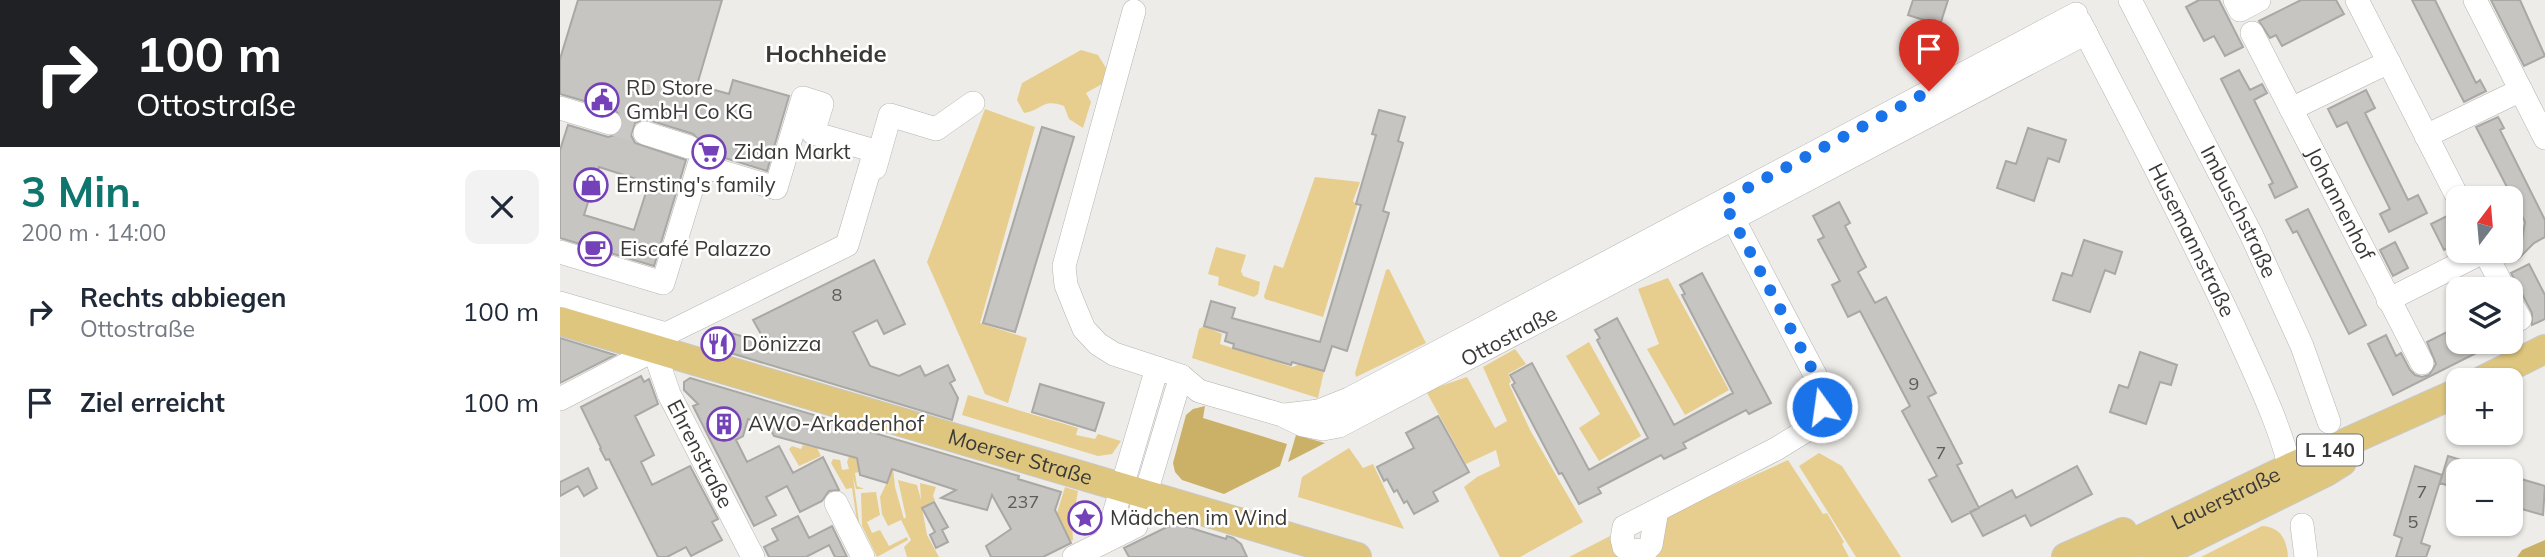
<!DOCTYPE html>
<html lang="de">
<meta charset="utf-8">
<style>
:root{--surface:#fff;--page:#f2f2f3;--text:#1f2937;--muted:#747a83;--accent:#0f766e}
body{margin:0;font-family:Mulish,sans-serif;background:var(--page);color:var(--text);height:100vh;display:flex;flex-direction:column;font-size:26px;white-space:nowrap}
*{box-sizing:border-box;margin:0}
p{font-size:23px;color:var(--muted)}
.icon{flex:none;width:38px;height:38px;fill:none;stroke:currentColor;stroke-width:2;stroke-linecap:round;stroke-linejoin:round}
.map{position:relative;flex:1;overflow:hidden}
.panel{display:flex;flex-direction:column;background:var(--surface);width:560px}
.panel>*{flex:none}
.hud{background:#202124;color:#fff;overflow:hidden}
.needle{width:46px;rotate:16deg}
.fabs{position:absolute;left:1886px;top:186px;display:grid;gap:14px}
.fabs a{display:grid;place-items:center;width:77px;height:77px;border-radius:14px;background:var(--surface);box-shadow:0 2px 5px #0004;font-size:35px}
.pin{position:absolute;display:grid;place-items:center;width:60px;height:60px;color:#fff;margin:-72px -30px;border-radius:50% 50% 50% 0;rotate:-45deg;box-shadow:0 0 7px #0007}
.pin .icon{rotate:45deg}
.me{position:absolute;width:77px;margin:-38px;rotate:346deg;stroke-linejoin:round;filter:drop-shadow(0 0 5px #0008)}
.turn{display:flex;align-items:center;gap:24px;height:147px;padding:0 21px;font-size:32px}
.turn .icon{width:91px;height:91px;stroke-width:2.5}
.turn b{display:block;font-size:49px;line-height:60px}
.round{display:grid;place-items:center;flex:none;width:74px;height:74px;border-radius:14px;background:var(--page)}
.headline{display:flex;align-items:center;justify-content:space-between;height:119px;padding:0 21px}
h1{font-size:42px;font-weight:700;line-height:52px;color:var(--accent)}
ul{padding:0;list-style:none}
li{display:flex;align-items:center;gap:21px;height:91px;padding:0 21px}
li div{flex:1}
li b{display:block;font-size:26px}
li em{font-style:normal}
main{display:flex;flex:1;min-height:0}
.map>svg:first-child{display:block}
.green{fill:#e7ce8e}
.forest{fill:#cbb068}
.building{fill:#c6c5c1;stroke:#a9a8a4;stroke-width:2;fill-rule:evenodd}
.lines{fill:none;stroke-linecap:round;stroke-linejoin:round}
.minor-tunnel{stroke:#c9c8c5;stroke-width:23;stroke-dasharray:23 11;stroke-linecap:butt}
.minor-casing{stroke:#b6b5b1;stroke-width:24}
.major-casing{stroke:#c8c8c7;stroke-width:30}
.minor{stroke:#fff;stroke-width:23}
.major{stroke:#dec67f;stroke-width:28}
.route{stroke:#1a73e8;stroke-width:12;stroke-dasharray:0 21.6}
.labels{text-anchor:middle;stroke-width:5;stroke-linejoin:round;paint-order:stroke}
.number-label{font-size:18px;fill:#5d5c5a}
.shield{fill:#fff;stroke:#757474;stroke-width:2}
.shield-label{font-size:19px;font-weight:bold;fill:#3a3938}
.poi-label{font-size:21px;fill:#3a3938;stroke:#fff;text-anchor:start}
.street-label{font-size:21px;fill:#3a3938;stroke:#fff}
.quarter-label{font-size:24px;font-weight:bold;fill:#3a3938;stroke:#fff}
</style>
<main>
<section class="panel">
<div class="hud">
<div class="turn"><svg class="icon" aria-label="right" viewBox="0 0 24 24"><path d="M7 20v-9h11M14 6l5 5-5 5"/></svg><div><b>100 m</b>Ottostraße</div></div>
</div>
<div class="headline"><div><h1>3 Min.</h1><p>200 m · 14:00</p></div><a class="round"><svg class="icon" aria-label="close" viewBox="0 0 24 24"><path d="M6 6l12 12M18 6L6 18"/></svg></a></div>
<ul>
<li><svg class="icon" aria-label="right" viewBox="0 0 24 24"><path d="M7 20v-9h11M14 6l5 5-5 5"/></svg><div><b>Rechts abbiegen</b><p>Ottostraße</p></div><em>100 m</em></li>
<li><svg class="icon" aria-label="arrive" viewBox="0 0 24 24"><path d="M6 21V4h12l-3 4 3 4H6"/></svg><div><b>Ziel erreicht</b></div><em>100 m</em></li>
</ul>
</section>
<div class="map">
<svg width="1985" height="557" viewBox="0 0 1985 557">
<rect width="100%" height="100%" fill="#edece8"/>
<path class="green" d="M521 50 538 55 546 68 542 84 526 93 531 102 523 128 509 119 504 106C482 98 483 110 464 113L457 100 462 83Z
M425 109 475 127 420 323 467 338 448 403 425 394 367 262Z
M755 177 800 182 793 201 797 206 763 317 705 299 704 296 714 265 723 268Z
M656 247 686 255 681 271 683 276 700 282 698 294 694 297 658 285 659 277 648 274Z
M829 269 866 343 796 377 795 373 826 270Z
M1108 278 1169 390 1125 415 1087 349 1099 344 1078 289Z
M644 326 662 334 660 344 732 367 740 364 764 371 758 398 632 358 639 329Z
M1029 342 1081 436 1039 461 1019 428 1040 414 1006 356Z
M955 349 966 364 948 374 951 381 949 384 970 430 1023 522 960 557H940L904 487 917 477 940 466 936 450 906 464 866 391 907 377 935 428 947 421 923 367Z
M408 395 518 428 516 435 535 439 538 434 561 441 552 454 538 456 402 415Z
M243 445 257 448 261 456 239 466 229 449 232 446 241 449Z
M789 448 803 468 813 464 844 529 738 497 742 477Z
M1259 453 1282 466 1341 557H1296L1239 466Z
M289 456 298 459 299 472 295 473 297 486 304 489H296L293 477 300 529 314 557H312L298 528 292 488 286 489 271 463 273 459 280 460 282 470 289 469 287 462Z
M1228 460 1263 514 1267 513 1284 542 1282 544 1289 557H1086L1101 518Z
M328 467 333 468 335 487 344 519 346 517 338 480 357 485 361 500 360 483 376 487 373 496 375 500 362 508 367 535 379 557H347L344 547 351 540 341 520 328 526 322 514 320 497 327 482Z
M505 487 518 491 512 525 513 540 510 541 497 513Z
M316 492 320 515 307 522 312 533 320 530 329 546 347 537 348 540 317 557 302 526 301 493Z
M1702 526C1721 527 1727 540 1728 557H1641Z
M1056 533 1076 557H1009Z"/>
<path class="forest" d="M645 406 643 418 727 444 720 466 664 494 622 480 615 472 613 463 626 415 633 409Z
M736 435 765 443 728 462Z
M1985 540V557H1957L1962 550Z"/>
<path class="building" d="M18 0H162L137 85 169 94 173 80 229 96 207 171 142 151V143L133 134 89 120H81L75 123 71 135 75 143 126 160 94 266 0 238V150L8 125 48 137 59 134 64 126 63 119 55 110 0 94V59ZM39 167 89 183 74 230 24 215Z
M1353 0H1388L1380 25 1348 15Z
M1639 0H1659L1683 47 1665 56 1654 36 1644 41 1626 7Z
M1741 0H1776L1784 14 1722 46 1716 35 1710 38 1699 21Z
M1852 0H1875L1916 83 1920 80 1926 91 1904 102Z
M1931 0H1960L1985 56 1964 66Z
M1679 70 1690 90 1702 84 1707 93 1694 100 1737 187 1715 198 1709 185 1713 183 1661 79Z
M1806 90 1815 108 1805 113 1848 200 1858 195 1867 213 1829 232 1820 214 1830 209 1806 161 1787 122 1777 127 1768 109Z
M819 110 845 117 838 141 843 143 823 211 829 213 787 351 772 346 764 371 732 362 731 365 673 348 674 344 665 341 667 333 644 326 651 301 675 308 672 318 760 342 801 205 796 204 816 135 812 134Z
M1938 117 1944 128 1940 130 1985 220V237L1974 243 1959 258 1965 222 1916 127Z
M482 127 514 137 455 332 423 323Z
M1468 128 1506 140 1499 162 1488 158 1474 201 1437 188 1446 161 1456 164Z
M1279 202 1290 223 1285 226 1306 267 1298 272 1315 303 1326 297 1376 393 1368 397 1402 463 1397 465 1419 508 1392 522 1369 480 1377 476 1342 411 1350 406 1300 311 1288 317 1272 285 1280 281 1258 240 1264 237 1253 216Z
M1748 209 1806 325 1789 334 1737 231 1733 233 1726 220Z
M1889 215 1899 234V242L1884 250 1871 224Z
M1524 240 1562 252 1555 274 1545 270 1530 312 1493 300 1502 273 1512 276Z
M1835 242 1848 268 1833 276 1820 250Z
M314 260 345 324 324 334 317 320 293 332 310 366 339 376 360 366 365 376 388 365 395 380 390 383 398 398 392 420 154 348 157 336 164 331 206 343 193 320Z
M1969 264 1985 295V319L1972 325V313L1951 273Z
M1142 273 1211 403 1189 414 1186 410 1123 443 1126 448 1104 459 1101 455 1038 488 1041 493 1019 504 1002 473 999 474 952 385 955 383 950 375 972 363 1029 470 1088 438 1037 340 1040 338 1035 330 1057 318 1114 425 1173 393 1122 295 1125 294 1120 285Z
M1899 326V341H1940L1833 395 1808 344 1826 335 1836 356 1841 353 1850 370 1855 375 1862 377 1869 375 1876 364 1867 342Z
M0 338 55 355 0 383Z
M1580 352 1617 365 1611 385 1600 382 1586 424 1550 412 1559 385 1568 388Z
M81 376 84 382 89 379 98 404 75 416 94 455 81 462 92 485 130 466 158 519 152 522 162 540 131 556 126 547 107 557H98L49 459 46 460 40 449 41 448 21 407Z
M130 378 459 476 458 479 501 492 495 510 511 543 483 557H431L426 546 451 529 432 495 427 510 381 498 396 490 332 469 327 483 300 475 297 458 214 436 208 425 188 419 183 436 176 440 187 462 219 446 233 473 263 457 279 490 269 491 262 501 240 512 227 486 206 497 216 515 194 526 133 406 138 404 124 390V382Z
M480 384 544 403 535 431 472 412Z
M878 416 909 472 873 492 878 501 854 514 847 501 844 503 837 490 834 492 827 479 824 481 817 467 854 448 846 433Z
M1888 456 1927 468 1926 471H1899V489L1880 483Z
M1517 466 1532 494 1471 526 1465 515 1423 536 1410 512 1452 490 1456 498Z
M1855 466 1882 475 1861 543 1870 546 1866 557H1836L1842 538 1834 535Z
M28 468 37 488 24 496 18 486 0 496V482Z
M1951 476 1985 486 1983 515 1951 506Z
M374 502 388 527 382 530 388 542 376 548 370 535 375 532 362 508Z
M238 516 249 538 272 526 287 557H275L269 545 246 557H209L204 547 218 540 212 529Z
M615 523 666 539 667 536 673 538 681 544 687 557H569L564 548Z"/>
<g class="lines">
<path class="minor-tunnel" d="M50 123 85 133"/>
<defs>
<g id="minor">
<path id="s1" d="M1570 0 1691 234 1742 346 1769 422"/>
<path d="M1675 0 1680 10 1699 0"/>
<path d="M1797 0 1899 200"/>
<path d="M1915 0 1985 138"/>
<path id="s2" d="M574 11 504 266 506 285 516 310 524 329 538 344 554 354 621 376 639 391 722 415 743 425 763 429 779 426 1526 33"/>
<path id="s3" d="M1520 22C1572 123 1626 224 1674 327 1695 374 1724 432 1733 482"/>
<path id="s4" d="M1692 33 1862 363"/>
<path d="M0 108 50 123"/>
<path d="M1731 109 1829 62"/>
<path d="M85 133 129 147"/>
<path d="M1866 136 1961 90"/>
<path d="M315 168 330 115 376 129 413 103"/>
<path d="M1924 250 1944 289"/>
<path d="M0 252 103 283 139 165 216 188 243 98 262 104 253 133 315 151 287 245 106 334 0 303"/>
<path d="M1828 300 1925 251"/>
<path d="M1951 303 1960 319"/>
<path id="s5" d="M0 399 94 350 109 394 193 557"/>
<path d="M725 415 759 411 789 399 1516 14"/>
<path d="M276 503 303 557"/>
<path d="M1097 510 1091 545 1086 550C1077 551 1072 551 1064 547L1062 539 1064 527 1216 449 1247 430 1263 407 1262 388 1167 207"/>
<path d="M1742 525 1746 557"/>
<path d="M546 541 597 368"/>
<path d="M514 557 576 526 621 376"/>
</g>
<g id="major">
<path id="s6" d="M0 321 797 557"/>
<path d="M1923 380 1985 349"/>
<path d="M1506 557 1563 532"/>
<path id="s7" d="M1544 557 1731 467 1899 392"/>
<path d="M1594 557 1766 472 1782 462"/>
</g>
</defs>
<use href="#minor" class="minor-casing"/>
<use href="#major" class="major-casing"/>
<use href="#minor" class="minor"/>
<use href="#major" class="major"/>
</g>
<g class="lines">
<path class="route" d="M1262 407V388L1163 201 1369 91"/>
</g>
<defs>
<symbol id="civic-ring" viewBox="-11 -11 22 22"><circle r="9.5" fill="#fff" stroke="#7441b9" stroke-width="1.5"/><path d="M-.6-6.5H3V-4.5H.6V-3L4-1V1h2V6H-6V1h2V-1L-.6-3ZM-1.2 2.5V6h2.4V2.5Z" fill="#7441b9"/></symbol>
<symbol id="supermarket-ring" viewBox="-11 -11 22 22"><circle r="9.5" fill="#fff" stroke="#7441b9" stroke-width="1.5"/><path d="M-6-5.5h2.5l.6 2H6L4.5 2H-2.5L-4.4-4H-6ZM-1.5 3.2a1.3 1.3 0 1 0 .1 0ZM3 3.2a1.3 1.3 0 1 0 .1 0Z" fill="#7441b9"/></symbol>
<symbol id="shop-ring" viewBox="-11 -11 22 22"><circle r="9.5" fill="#fff" stroke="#7441b9" stroke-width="1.5"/><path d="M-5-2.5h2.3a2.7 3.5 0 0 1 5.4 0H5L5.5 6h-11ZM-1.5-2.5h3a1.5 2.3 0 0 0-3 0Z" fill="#7441b9"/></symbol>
<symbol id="cafe-ring" viewBox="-11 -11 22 22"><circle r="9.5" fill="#fff" stroke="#7441b9" stroke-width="1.5"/><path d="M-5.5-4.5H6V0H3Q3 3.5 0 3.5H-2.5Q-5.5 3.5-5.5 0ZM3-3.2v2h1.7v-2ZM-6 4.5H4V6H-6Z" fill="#7441b9"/></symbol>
<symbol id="restaurant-ring" viewBox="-11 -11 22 22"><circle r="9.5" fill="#fff" stroke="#7441b9" stroke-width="1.5"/><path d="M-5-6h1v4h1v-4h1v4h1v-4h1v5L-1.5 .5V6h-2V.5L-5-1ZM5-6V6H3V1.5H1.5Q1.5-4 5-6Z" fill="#7441b9"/></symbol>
<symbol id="building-ring" viewBox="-11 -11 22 22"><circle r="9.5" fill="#fff" stroke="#7441b9" stroke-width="1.5"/><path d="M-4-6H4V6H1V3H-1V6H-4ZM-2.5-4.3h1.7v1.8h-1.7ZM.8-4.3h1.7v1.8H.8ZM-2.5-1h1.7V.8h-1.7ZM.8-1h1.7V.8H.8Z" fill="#7441b9"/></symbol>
<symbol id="sight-ring" viewBox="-11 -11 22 22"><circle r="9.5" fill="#fff" stroke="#7441b9" stroke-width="1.5"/><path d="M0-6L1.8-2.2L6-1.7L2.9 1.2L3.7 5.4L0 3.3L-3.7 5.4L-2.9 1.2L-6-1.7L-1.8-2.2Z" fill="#7441b9"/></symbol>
</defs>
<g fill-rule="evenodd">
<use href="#civic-ring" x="23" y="81" width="38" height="38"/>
<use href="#supermarket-ring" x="130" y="133" width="38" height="38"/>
<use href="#shop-ring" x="12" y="166" width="38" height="38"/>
<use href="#cafe-ring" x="16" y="230" width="38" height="38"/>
<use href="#restaurant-ring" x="139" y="325" width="38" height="38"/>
<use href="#building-ring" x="145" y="405" width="38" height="38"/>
<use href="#sight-ring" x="506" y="499" width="38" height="38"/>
</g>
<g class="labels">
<g class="number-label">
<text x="277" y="301">8</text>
<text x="1354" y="390">9</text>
<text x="1381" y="459">7</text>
<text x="1862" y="498">7</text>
<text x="463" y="508">237</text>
<text x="1853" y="528">5</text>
</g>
<rect class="shield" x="1737" y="434.5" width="66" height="31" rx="5"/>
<g class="shield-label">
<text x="1770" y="457">L 140</text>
</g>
<g class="poi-label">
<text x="66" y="95">RD Store<tspan x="66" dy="24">GmbH Co KG</tspan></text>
<text x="174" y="159">Zidan Markt</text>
<text x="56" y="192">Ernsting's family</text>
<text x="60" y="256">Eiscafé Palazzo</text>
<text x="182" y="351">Dönizza</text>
<text x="188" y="431">AWO-Arkadenhof</text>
<text x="550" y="525">Mädchen im Wind</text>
</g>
<g class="street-label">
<text dy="7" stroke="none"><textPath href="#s4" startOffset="192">Johannenhof</textPath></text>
<text dy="7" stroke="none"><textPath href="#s1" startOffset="238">Imbuschstraße</textPath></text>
<text dy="7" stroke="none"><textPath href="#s3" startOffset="245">Husemannstraße</textPath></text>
<text dy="7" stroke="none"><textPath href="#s2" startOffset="803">Ottostraße</textPath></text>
<text dy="7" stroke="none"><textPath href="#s5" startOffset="220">Ehrenstraße</textPath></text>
<text dy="7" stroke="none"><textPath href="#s6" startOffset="480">Moerser Straße</textPath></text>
<text dy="7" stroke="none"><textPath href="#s7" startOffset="135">Lauerstraße</textPath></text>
</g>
<g class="quarter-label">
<text x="266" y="62">Hochheide</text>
</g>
</g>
</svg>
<div class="fabs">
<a><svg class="needle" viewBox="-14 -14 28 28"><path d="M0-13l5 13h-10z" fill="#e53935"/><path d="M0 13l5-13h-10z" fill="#747a83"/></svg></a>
<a><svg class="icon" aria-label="layers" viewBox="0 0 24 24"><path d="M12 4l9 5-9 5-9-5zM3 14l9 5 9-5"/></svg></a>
<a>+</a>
<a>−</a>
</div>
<div class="pin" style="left:1369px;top:91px;background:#d93025"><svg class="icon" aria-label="arrive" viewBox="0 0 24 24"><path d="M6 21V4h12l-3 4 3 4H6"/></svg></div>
<svg class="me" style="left:1262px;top:407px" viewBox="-20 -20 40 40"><circle r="17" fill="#1a73e8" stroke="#fff" stroke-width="3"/><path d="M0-11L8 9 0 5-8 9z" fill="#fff"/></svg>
</div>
</main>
